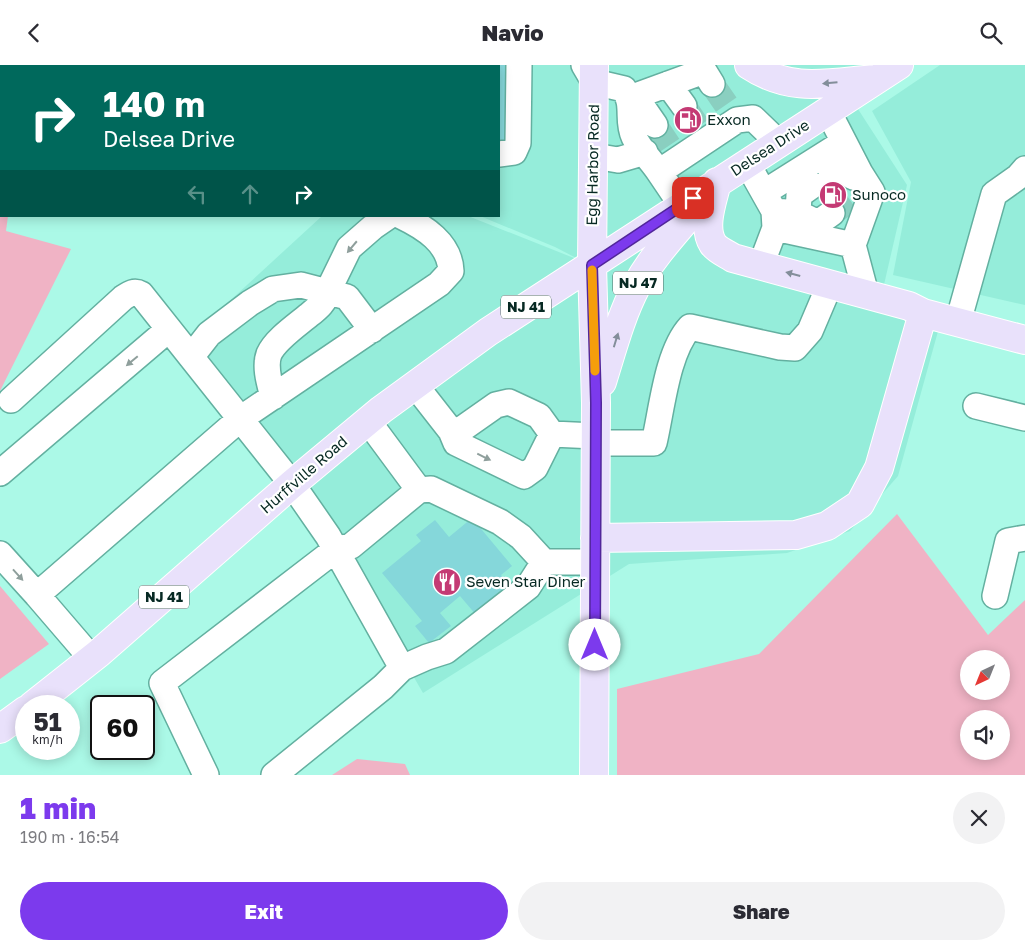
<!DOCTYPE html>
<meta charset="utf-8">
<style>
:root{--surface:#fff;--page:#f2f2f3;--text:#2b2b33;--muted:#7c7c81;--accent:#7c3aed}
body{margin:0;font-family:"Golos Text",sans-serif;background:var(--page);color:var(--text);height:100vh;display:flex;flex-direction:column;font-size:19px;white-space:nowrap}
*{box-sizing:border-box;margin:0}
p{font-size:16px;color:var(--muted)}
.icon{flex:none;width:28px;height:28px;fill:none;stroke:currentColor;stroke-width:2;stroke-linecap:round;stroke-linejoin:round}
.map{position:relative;height:710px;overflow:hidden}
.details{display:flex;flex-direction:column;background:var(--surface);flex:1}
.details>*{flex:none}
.guide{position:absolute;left:0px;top:0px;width:500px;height:152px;box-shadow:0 2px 12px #0003;background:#00695c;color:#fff;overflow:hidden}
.needle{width:32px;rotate:223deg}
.controls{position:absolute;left:960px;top:585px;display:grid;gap:10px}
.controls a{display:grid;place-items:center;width:50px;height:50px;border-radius:50%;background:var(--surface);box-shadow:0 2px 12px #0003;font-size:25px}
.speed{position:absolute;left:15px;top:630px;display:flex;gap:10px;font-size:25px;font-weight:700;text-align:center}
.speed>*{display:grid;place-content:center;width:65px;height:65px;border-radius:50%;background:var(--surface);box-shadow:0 2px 12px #0003;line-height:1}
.speed small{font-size:12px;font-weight:400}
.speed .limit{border:2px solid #111;border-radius:8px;background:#fff;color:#111}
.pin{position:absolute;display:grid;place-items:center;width:42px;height:42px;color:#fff;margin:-21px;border-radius:10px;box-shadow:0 2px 8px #0006}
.me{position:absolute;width:55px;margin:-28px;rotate:0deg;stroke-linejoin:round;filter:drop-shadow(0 0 4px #0008)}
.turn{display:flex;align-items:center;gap:18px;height:105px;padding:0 20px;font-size:22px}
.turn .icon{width:65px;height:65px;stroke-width:2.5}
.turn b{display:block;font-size:35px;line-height:42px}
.lanes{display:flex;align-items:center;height:48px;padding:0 20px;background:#0003;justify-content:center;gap:25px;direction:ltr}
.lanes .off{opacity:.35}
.round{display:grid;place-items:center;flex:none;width:52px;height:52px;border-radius:26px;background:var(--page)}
.headline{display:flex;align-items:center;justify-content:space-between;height:85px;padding:0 20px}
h1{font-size:30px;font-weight:800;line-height:38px;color:var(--accent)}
.cta{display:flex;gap:10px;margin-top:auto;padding:10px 20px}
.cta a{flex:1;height:58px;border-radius:30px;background:var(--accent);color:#fff;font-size:20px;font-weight:800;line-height:58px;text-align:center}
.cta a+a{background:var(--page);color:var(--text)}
header{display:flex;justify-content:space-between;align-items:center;height:65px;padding:0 20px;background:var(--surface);font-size:22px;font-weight:800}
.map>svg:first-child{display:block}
.built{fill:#95edda}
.green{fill:#f0b3c5;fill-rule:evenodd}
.building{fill:#85d7da}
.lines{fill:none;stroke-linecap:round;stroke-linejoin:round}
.minor-tunnel{stroke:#8acfc0;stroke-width:25;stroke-dasharray:25 12;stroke-linecap:butt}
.minor-casing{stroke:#63b0a0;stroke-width:28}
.major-casing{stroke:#fff;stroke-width:30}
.minor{stroke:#fff;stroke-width:25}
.major{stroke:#e9e1fb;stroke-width:28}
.oneway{fill:#838e9a}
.oneway2{fill:#8f9f9c}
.route-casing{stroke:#51269a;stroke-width:12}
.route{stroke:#7c3aed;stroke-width:9}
.slow{stroke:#f59e0b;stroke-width:9}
.labels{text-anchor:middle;stroke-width:4.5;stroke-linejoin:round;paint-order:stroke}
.shield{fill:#fff;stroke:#516965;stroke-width:1}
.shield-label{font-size:14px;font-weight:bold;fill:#072923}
.poi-label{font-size:15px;fill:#072923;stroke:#fff;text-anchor:start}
.street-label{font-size:15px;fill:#072923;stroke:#fff}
</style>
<header><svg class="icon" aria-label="back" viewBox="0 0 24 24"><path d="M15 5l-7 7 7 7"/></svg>Navio<svg class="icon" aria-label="search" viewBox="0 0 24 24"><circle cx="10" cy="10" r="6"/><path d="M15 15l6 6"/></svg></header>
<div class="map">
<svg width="1025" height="710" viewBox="0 0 1025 710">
<rect width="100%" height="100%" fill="#abf9e7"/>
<path class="built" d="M127 0H886L847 27 907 120 883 224 945 241 898 411 850 466 787 488 629 499 423 628 304 422 186 276 322 151H468L584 197 555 182 480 151H499V1Z
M940 0H1025V240L893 210 911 117 872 46Z"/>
<path class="green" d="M0 41 1 151H8L6 166 71 184 0 326Z
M897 449 988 570 1025 535V710H617V624L759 589ZM969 594H1001V626H969ZM969 654H1001V686H969Z
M0 521 49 579 0 614Z
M357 694 405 699 410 710H332Z"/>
<path class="building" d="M499 0H506V76H499Z
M472 453 512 501 501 510 511 523 477 551 460 531 440 548 451 561 429 578 415 561 422 556 382 508 421 476 416 470 435 455 449 472Z"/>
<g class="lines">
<path class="minor-tunnel" d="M712 19 730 45
M684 41 700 65
M655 60 671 84
M832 148 850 135"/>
<defs>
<path id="minor" d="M443 0V1
M584 0 594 17 624 24C635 41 626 55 634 72 640 85 652 96 659 107L737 55 753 53 779 78
M313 1V0
M668 19 684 41
M635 31 655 60
M630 33 704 6 712 19
M828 46 860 108 872 127 853 180 866 229
M499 89 514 87 518 78 519 0
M594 91 618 95 645 87
M747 98 774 146 775 163 761 200
M659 107 682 141
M831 107 837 102 853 112 860 108
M765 127 844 77
M774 146 798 148 818 158 832 148
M798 148 799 130 813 120
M775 163 853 180
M958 257 994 129 1018 112 1025 104
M191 292 209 269 250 238 273 224 301 220 347 232 372 265
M415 320 451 366H459L496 340 509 337 539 351 552 369 595 371
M273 332C270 320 264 302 269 289 275 275 297 260 309 250 318 243 325 237 328 226L349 183 373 162 389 151
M11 335 123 233C129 229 134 225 141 229L292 419 328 471 402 603 427 592 446 586 528 522 544 497H595
M976 341 1025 353
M368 356 419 425
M451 366 456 378 524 411 535 403 552 369
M596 378H654C662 344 667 287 690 262L780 282 795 283 810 266 830 219
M0 408 169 264
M0 489 37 530
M995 531 1008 476 1025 473
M92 594 37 530 240 354 439 219 451 206C450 178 424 162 401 151
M206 710 162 618 335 485 351 481 419 425 431 424 500 457 521 472 544 497
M274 710 383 622 402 603"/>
<path id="major" d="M749 0C791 28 827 18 875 14
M717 117C713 135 702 162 713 179 717 185 727 189 733 193L909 241 923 248 1025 275
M602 317C612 285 621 250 637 220 653 190 679 164 700 138
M595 473 796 470 827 461 860 439 879 403 923 248
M32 641 99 588 292 419 381 345 488 267 899 0
M0 664 26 645
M594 710 596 338 592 200 594 0"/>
</defs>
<use href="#minor" class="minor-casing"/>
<use href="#major" class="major-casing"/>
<use href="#minor" class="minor"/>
<use href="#major" class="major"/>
</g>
<defs><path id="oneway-solid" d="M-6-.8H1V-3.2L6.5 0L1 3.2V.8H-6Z" transform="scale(1.25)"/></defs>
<g class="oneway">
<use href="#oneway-solid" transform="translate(830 18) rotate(175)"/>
<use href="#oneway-solid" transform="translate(793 209) rotate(-165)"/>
<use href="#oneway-solid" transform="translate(616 275) rotate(-73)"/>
</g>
<g class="oneway2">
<use href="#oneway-solid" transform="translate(352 182) rotate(130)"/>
<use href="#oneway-solid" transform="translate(132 296) rotate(140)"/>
<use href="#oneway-solid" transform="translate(484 392) rotate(26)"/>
<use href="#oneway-solid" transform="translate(18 510) rotate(48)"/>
</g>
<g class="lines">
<defs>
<path id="route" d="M595 580 596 338 592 200 693 133"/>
</defs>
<use href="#route" class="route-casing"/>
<use href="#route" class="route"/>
<path class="slow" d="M592 205 595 306"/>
</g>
<defs>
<symbol id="fuel-disc" viewBox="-11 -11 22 22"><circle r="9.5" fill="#c43a74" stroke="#fff"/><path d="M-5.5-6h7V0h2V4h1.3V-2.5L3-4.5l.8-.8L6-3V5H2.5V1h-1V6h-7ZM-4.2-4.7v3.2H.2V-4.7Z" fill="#fff"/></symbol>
<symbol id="restaurant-disc" viewBox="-11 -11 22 22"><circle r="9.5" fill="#c43a74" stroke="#fff"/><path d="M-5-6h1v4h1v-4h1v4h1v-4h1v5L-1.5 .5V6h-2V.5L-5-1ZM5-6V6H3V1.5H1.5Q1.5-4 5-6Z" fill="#fff"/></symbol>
</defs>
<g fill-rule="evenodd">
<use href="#fuel-disc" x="672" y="39" width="32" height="32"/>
<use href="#fuel-disc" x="817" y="114" width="32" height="32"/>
<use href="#restaurant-disc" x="431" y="501" width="32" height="32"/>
</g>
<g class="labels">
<g class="shield">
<rect x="613" y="206.5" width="50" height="23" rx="4"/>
<rect x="501" y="230.5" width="50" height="23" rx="4"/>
<rect x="139" y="520.5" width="50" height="23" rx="4"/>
</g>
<g class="shield-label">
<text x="638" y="223">NJ 47</text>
<text x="526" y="247">NJ 41</text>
<text x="164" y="537">NJ 41</text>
</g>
<g class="poi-label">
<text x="707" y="60">Exxon</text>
<text x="852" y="135">Sunoco</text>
<text x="466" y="522">Seven Star Diner</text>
</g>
<g class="street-label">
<text transform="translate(770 83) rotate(-33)" y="5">Delsea Drive</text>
<text transform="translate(593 100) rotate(-89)" y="5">Egg Harbor Road</text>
<text transform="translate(304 410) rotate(-41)" y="5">Hurffville Road</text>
</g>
</g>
</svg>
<div class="controls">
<a><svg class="needle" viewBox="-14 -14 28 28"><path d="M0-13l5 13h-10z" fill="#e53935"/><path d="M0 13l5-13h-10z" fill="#7c7c81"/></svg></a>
<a><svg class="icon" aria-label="sound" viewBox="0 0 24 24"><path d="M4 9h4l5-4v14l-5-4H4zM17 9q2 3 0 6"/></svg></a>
</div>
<div class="speed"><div>51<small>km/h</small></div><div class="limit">60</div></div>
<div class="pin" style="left:693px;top:133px;background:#d93025"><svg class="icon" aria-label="arrive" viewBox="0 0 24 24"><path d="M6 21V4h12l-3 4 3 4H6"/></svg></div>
<svg class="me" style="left:595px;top:580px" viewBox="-20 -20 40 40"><circle r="19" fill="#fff"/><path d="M0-13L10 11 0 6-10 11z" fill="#7c3aed"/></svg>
<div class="guide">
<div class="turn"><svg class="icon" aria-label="right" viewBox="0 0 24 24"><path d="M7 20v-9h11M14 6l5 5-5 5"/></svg><div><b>140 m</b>Delsea Drive</div></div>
<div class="lanes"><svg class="icon off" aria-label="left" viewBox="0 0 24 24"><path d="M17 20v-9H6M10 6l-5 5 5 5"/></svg><svg class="icon off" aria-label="ahead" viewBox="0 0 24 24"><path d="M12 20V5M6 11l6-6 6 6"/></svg><svg class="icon" aria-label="right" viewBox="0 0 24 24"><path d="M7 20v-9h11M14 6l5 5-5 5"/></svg></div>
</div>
</div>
<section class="details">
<div class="headline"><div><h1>1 min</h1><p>190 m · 16:54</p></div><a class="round"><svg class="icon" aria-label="close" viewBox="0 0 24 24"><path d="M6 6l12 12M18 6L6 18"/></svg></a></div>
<div class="cta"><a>Exit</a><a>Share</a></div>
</section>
